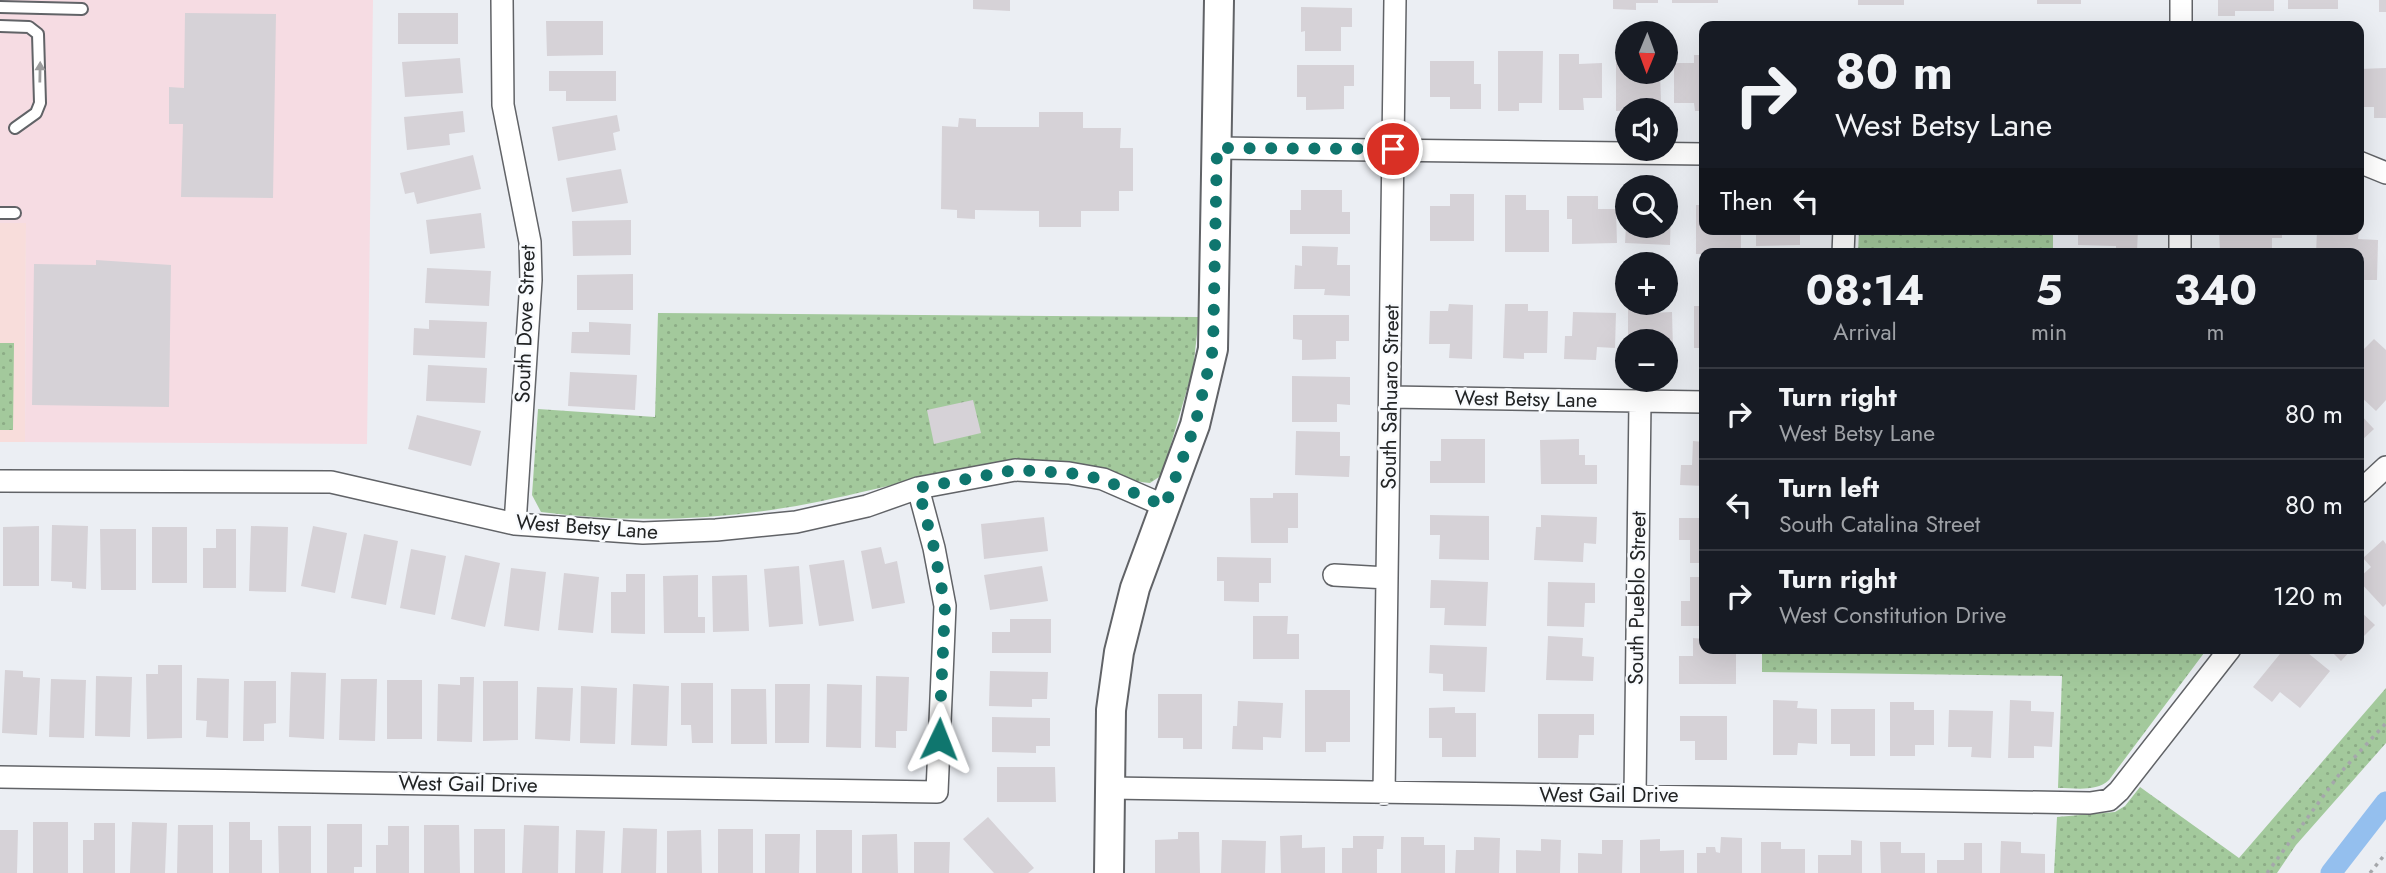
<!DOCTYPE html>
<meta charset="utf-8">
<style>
:root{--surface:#171b24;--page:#242831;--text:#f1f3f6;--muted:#9ea1a6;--line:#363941}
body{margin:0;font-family:Jost,sans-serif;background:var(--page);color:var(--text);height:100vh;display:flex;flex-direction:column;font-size:26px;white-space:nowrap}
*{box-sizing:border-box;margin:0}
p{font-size:23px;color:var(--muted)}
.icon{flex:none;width:38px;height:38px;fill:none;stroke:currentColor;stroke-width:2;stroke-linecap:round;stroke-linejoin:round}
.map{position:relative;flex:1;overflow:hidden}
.side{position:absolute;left:1699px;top:248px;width:665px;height:406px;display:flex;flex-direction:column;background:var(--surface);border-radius:14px;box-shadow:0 7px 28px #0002}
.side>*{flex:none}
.top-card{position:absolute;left:1699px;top:21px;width:665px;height:214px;border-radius:14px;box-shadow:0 7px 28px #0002;background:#171b24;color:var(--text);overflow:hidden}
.needle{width:46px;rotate:181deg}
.controls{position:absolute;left:1615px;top:21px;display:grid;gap:14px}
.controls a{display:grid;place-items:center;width:63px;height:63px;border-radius:50%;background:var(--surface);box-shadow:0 7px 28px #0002;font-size:35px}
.pin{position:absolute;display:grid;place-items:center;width:60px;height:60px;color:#fff;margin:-30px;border:4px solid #fff;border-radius:50%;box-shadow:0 2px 7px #0007}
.me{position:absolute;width:77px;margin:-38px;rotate:2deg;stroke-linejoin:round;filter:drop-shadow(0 0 5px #0008)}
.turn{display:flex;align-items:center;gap:24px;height:147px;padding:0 21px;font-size:32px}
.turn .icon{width:91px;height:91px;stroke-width:2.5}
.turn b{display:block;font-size:49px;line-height:60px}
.then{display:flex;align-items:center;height:66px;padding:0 21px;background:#0003;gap:14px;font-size:26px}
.eta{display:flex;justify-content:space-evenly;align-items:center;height:119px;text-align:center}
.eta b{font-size:42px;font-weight:700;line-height:49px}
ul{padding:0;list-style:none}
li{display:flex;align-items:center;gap:21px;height:91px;padding:0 21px;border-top:2px solid var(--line)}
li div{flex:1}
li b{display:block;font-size:26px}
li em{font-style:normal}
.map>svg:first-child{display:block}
.commercial{fill:#f6dce3}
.education{fill:#f8dddb}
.park{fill:url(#park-dots)}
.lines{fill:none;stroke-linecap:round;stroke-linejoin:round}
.canal{stroke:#94bfee;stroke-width:21}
.building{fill:#d6d2d7}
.lane-casing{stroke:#616367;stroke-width:14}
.street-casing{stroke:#616367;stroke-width:24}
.secondary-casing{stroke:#616367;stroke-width:32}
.path{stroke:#a5a7ab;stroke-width:3.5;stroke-dasharray:3.5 5;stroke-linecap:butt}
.lane{stroke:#fff;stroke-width:10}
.street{stroke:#fff;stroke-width:21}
.secondary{stroke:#fff;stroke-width:28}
.oneway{fill:#9c9c9d}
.route{stroke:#0f766e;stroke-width:12;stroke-dasharray:0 21.6}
.labels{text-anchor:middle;stroke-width:5;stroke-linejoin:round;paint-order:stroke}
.street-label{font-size:21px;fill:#222425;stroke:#f9fbfe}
</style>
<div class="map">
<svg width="2386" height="873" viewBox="0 0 2386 873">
<defs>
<pattern id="park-dots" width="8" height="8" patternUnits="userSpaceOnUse" patternTransform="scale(1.75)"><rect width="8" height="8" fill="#a3c99c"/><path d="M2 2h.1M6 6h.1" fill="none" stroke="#8cac86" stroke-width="1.8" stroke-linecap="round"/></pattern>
</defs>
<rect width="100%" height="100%" fill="#ebeef3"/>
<path class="commercial" d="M0 0H373L367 444 25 442 26 224 0 223Z"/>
<path class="education" d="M0 223H26L25 442H0Z"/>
<path class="park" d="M1859 229H2053V254H1858Z
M658 313 1199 317 1193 369 1164 468 1159 477 1150 483C1131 482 1113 473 1094 468 1076 464 1044 461 1025 462 955 467 890 487 822 501 730 520 634 524 541 512L532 495 538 409 655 417Z
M0 343H14L13 430H0Z
M1762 649H2207L2109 780C2096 792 2076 788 2058 788L2062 676 1762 672Z
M2386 688V743L2296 845 2277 873H2054L2057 817 2115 812 2125 806 2140 787 2239 858Z"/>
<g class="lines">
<path class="canal" d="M2331 873 2386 802"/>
</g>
<path class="building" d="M973 0H1010V11L973 9Z
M1613 0H1658V3H1636V10L1613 9Z
M1672 0H1718V3H1672Z
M1858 0H1904V5H1858Z
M2037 0H2081V4H2037Z
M2218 0H2274V11H2235V16H2218Z
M2288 0H2338V9H2288Z
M2379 0H2386V12H2379Z
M1301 7 1352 8V27H1341V51H1305V31L1301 32Z
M185 13 276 14 273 198 181 197 183 124H169V87L184 88Z
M398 13H458V44H398Z
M546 21H603V55L547 56Z
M1498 51H1543L1542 103H1519V111H1498Z
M1559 54H1579V64L1602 63V98H1583L1584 110H1559Z
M1694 55H1704V111H1695L1694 103H1674V63H1694Z
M1616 56H1628V72H1660L1661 101H1636V110L1616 111Z
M460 58 463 93 405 97 402 62Z
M1430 61H1474V84H1481V109H1450V97H1430Z
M1297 65H1354V86H1344V109L1306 110V97H1297Z
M2386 68V118H2374V107H2359V69Z
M549 71H616V101H566V91H549Z
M463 111 465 132 449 134 450 145 407 150 404 117Z
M1039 112H1083V128H1121L1120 148H1133V191H1119V211H1081V227H1039V211L975 210V219L957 218V210L941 209 942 126 958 127 959 118 976 119V127H1039Z
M617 115 620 131 613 133 616 150 558 161 552 127Z
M473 155 481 189 417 204 414 192 405 194 400 173Z
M621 169 628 203 572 212 566 178Z
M1301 190H1342V212H1350V234H1290V210H1301Z
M1450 194H1474V241H1430V206H1450Z
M1505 195H1526V210H1549V252H1505Z
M1567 196H1598V209H1616L1617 243 1572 244V219H1567Z
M1696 205H1704V229H1741V254H1696Z
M1666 209H1671L1670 245 1625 243 1626 226H1666Z
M481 213 485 248 430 254 426 220Z
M631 220V255L573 256 572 221Z
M1756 229H1800V245L1756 246Z
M2071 229H2138L2137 252 2116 251V246L2078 245V235H2071Z
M2219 229H2282V238H2272V254H2220Z
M2317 230 2359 231 2358 239 2378 240 2377 280H2359V254H2316Z
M1302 246 1338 247 1337 265H1350V296L1324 295 1325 289H1294L1295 265 1302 266Z
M96 260 171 265 169 407 32 405 34 264 96 265Z
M427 268 491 271 489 306 425 303Z
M633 274V310H577V275Z
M1449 304 1473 305 1472 359 1449 358 1450 344H1429L1430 311H1448Z
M1505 304H1528V311H1548L1547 353H1524V359L1503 358Z
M1628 306H1650V313L1672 312 1673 350H1666V341H1628Z
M1694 306H1704V348H1694Z
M1573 312 1616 313 1615 348 1597 347 1596 360 1564 359 1565 336H1572Z
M1293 315H1349V341H1336V359L1302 360V340L1293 339Z
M429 320 487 322 485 358 413 355 414 328 429 329Z
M589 322 631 324 630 355 571 353 572 332H589Z
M2374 339 2386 350V400L2376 411 2359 395V354Z
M428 365 487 368 485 403 426 401Z
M570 372 637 375 635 410 568 406Z
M1292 376 1350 377V405L1337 404V422H1292Z
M973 400 981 433 934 444 927 410Z
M2359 413 2374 429 2359 443Z
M417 415 481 431 471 466 408 449Z
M1296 431 1340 432V456H1350L1349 477 1295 475Z
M1441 439H1485V483H1430V461H1441Z
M1579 439V455H1585V465H1597V484H1541L1540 440Z
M1693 441 1704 442V486L1680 485 1681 465H1692Z
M1273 493H1298V528H1288V543H1251L1250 498H1273Z
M1430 515 1489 516V560L1439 559 1440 535H1430Z
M1541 515 1597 517 1596 544 1584 543 1583 562 1534 560 1536 527H1541Z
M1044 517 1048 551 984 559 981 524Z
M1679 518H1704V563H1690V540H1679Z
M52 525 88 526 86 589 72 588V582L51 581Z
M39 526V586H3V527Z
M251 526 288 527 286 592 249 591Z
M313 526 347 533 335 593 301 586Z
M152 527H187V583H152Z
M100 529H136V590H101Z
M216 529H236V588H203V548H216Z
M364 534 398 541 386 605 351 598Z
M2383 540 2386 544V604L2383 607 2359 581V578L2371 567 2363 558Z
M881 547 885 564 897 561 905 603 872 609 861 551Z
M411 549 446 556 435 615 400 608Z
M465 555 500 563 485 627 451 619Z
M1217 557 1271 558V583H1259V602L1224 601V581H1217Z
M844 560 854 621 819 626 809 565Z
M799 566 803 624 769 627 764 569Z
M1042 566 1048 601 990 610 984 575Z
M511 568 546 572 539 631 504 626Z
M564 573 599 577 593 633 558 630Z
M626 574H645V634L611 633V592H626Z
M698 575V617H705V633H664L663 576Z
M747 575 749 631 713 632 712 576Z
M1690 577H1704V626H1681V601H1690Z
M1431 580 1488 582 1486 626 1444 625 1445 608H1430Z
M1548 582 1595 583V603H1585L1584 627 1547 626Z
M2359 610 2375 625 2359 641Z
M1253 616H1288L1287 634H1299V659H1253Z
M1010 619H1051V653H992V632H1010Z
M1548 636 1583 638 1582 656 1594 657 1593 681 1546 680Z
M1693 638 1704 639V649H1736V684H1679V656H1693Z
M1430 645 1487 647 1485 692 1443 691V674L1429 673Z
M2284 649H2303L2330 671 2300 708 2280 692 2272 702 2253 687Z
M2329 649H2352L2341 661Z
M158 665H182V738L147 739 146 674H158Z
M5 670 23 671V677L40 678 37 735 2 733Z
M990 671 1048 672 1047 699H1032V707L989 706Z
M291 672 326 673 324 739 289 737Z
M96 676 132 677 130 737 95 736Z
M876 676 909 677 907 731H896V748L875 747Z
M460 677H474L472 742 437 741 438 684 460 685Z
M197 678 229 679 228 738 206 737 207 721 196 720Z
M51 679 86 680 84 738 49 737Z
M341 679H377L375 741 339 740Z
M387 680H422V739H387Z
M244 681H276V723L264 724V741H243Z
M483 681H518V740L483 741Z
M681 683H713V743H692L691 725H681Z
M633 684 669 686 667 746 631 745Z
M775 684H810L809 743H775Z
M827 684 862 685 861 748 826 747Z
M581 686 617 688 615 744 580 743Z
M537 687 573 688 570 741 535 739Z
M731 689H766L767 744H731Z
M1305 690H1350V742H1326V752H1305Z
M1158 694H1202V749H1183V738H1158Z
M1773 700 1798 701 1797 708 1817 709V744L1798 743 1797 755H1773Z
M2010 700 2031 701V711L2054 712 2052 747 2034 746V758H2008Z
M1238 701 1283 703 1281 738 1263 737V750L1232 749 1233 726H1237Z
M1890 702H1914V710H1934V745H1915V756H1890Z
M1455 707V713H1476V757H1442V738H1429V708Z
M1831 709H1875V756H1850V744H1831Z
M1949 710 1993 711 1991 758 1971 757 1972 747H1948Z
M1538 714H1594V735H1579L1578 758H1538Z
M1680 716H1727V760H1695V741H1680Z
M992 717 1050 718V746H1036V753L992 752Z
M997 767H1055L1056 802H997Z
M988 817 1034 868 1028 873H994L963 839Z
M33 822H68V873H33Z
M132 822 167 823 165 873H130Z
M229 822H250V840H262V873H229Z
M94 823H115V873H83V840H94Z
M327 824H362V867H354V873H327Z
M178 825H213V873H177Z
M424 825H459L460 873H424Z
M524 825 559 826 558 873H522Z
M278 826H311V873H279Z
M388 826H409V873H376V845H388Z
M623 828 657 829 656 873H621Z
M474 829H505V873H474Z
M718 829H753V873H718Z
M0 830H18L17 873H0Z
M576 830 605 831 603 873H575Z
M701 830 702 873H667V831Z
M816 830H852V873H816Z
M1178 832H1199L1200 873H1155V840L1178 839Z
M765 834H800L799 873H765Z
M897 834 898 873H862V835Z
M1302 835V848L1325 847V873H1281L1280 836Z
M1353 836H1384L1383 849H1377V873H1342V848H1353Z
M1401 837H1424V845H1445V873H1401Z
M1474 837 1500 838 1499 873H1455L1456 850H1474Z
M1721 837 1742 838V873H1697V853H1706V847H1715L1716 852 1720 853Z
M1541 839 1561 840 1560 873H1516V850L1541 851Z
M1660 839V851L1684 850V873H1640V840Z
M1222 840 1266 841 1265 873H1221Z
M1602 840H1623L1622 873H1578V853L1602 854Z
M1851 840 1862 841V873H1818V855H1851Z
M2001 841 2021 842V853L2045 854V873H2000Z
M914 842H950L949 873H914Z
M1761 842H1781V849H1805V873H1761Z
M1880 842H1901V853H1925V873H1881Z
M1964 843H1982V873H1937V860H1964Z"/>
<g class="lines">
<defs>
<path id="lane" d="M0 7 82 9
M0 26 29 27 38 34 40 103 36 113 15 128
M0 213H15"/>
<path id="street" d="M502 0 503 105 530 242 531 280 515 524
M2181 26V0
M1217 148 1704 154
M2359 162 2386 173
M1843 254 1844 229
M2180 254V229
M1390 397 1704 402
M0 481 331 482 515 524 643 533 716 530 796 522 867 506 918 488 1015 470 1069 473 1103 479 1165 506
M2359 492 2386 467
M1334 575 1387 578
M0 777 937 792 945 606 934 548 918 488
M1110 788 2090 803 2109 800 2119 791 2230 649
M1384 794 1395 0
M1635 794 1640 401"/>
<path id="secondary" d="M1109 873 1111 710 1119 652 1135 588 1195 425 1213 349 1219 0"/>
</defs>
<use href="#lane" class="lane-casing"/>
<use href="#street" class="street-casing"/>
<use href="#secondary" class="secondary-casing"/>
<path class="path" d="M2267 873 2341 772 2386 723
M2370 873 2386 853"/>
<use href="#lane" class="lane"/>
<use href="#street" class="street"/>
<use href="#secondary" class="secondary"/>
</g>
<defs><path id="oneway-solid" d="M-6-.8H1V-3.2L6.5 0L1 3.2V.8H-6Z" transform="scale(1.75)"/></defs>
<use class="oneway" href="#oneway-solid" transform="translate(40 72) rotate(-89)"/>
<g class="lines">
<path class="route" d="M939 739 945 606 934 548 918 488 1015 470 1069 473 1102 479 1165 506 1195 425 1213 349 1217 148 1393 149"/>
</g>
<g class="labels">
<g class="street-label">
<text transform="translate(525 324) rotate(-88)" y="7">South Dove Street</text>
<text transform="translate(1390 397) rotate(-89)" y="7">South Sahuaro Street</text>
<text transform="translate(1526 399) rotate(1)" y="7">West Betsy Lane</text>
<text transform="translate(587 527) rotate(4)" y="7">West Betsy Lane</text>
<text transform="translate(1637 598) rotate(-89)" y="7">South Pueblo Street</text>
<text transform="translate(468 784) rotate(1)" y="7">West Gail Drive</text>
<text x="1609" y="802">West Gail Drive</text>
</g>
</g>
</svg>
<div class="controls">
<a><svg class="needle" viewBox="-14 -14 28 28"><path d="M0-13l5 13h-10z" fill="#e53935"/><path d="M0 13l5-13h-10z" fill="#9ea1a6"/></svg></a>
<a><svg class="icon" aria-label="sound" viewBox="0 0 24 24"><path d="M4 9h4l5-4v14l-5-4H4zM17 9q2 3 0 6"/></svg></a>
<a><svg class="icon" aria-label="search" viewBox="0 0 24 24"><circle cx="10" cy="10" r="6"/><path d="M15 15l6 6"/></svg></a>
<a>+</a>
<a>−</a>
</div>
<div class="pin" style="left:1393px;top:149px;background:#d93025"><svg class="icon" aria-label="arrive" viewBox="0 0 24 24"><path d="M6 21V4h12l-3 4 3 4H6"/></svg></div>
<svg class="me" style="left:939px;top:739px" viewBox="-20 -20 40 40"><path d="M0-17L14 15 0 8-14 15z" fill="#0f766e" stroke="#fff" stroke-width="4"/></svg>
<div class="top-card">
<div class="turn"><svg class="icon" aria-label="right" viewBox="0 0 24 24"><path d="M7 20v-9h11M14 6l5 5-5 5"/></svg><div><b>80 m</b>West Betsy Lane</div></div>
<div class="then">Then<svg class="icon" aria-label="left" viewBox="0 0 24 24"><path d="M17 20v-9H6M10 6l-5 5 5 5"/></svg></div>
</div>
<section class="side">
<div class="eta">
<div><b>08:14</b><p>Arrival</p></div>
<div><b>5</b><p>min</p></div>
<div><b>340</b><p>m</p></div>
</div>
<ul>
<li><svg class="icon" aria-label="right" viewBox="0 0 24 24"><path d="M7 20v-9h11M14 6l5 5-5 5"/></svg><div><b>Turn right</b><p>West Betsy Lane</p></div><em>80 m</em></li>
<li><svg class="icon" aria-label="left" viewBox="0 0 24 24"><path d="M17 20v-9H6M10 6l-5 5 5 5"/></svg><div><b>Turn left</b><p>South Catalina Street</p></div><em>80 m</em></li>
<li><svg class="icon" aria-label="right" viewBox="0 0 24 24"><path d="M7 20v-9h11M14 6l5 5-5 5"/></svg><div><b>Turn right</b><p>West Constitution Drive</p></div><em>120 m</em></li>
</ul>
</section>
</div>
